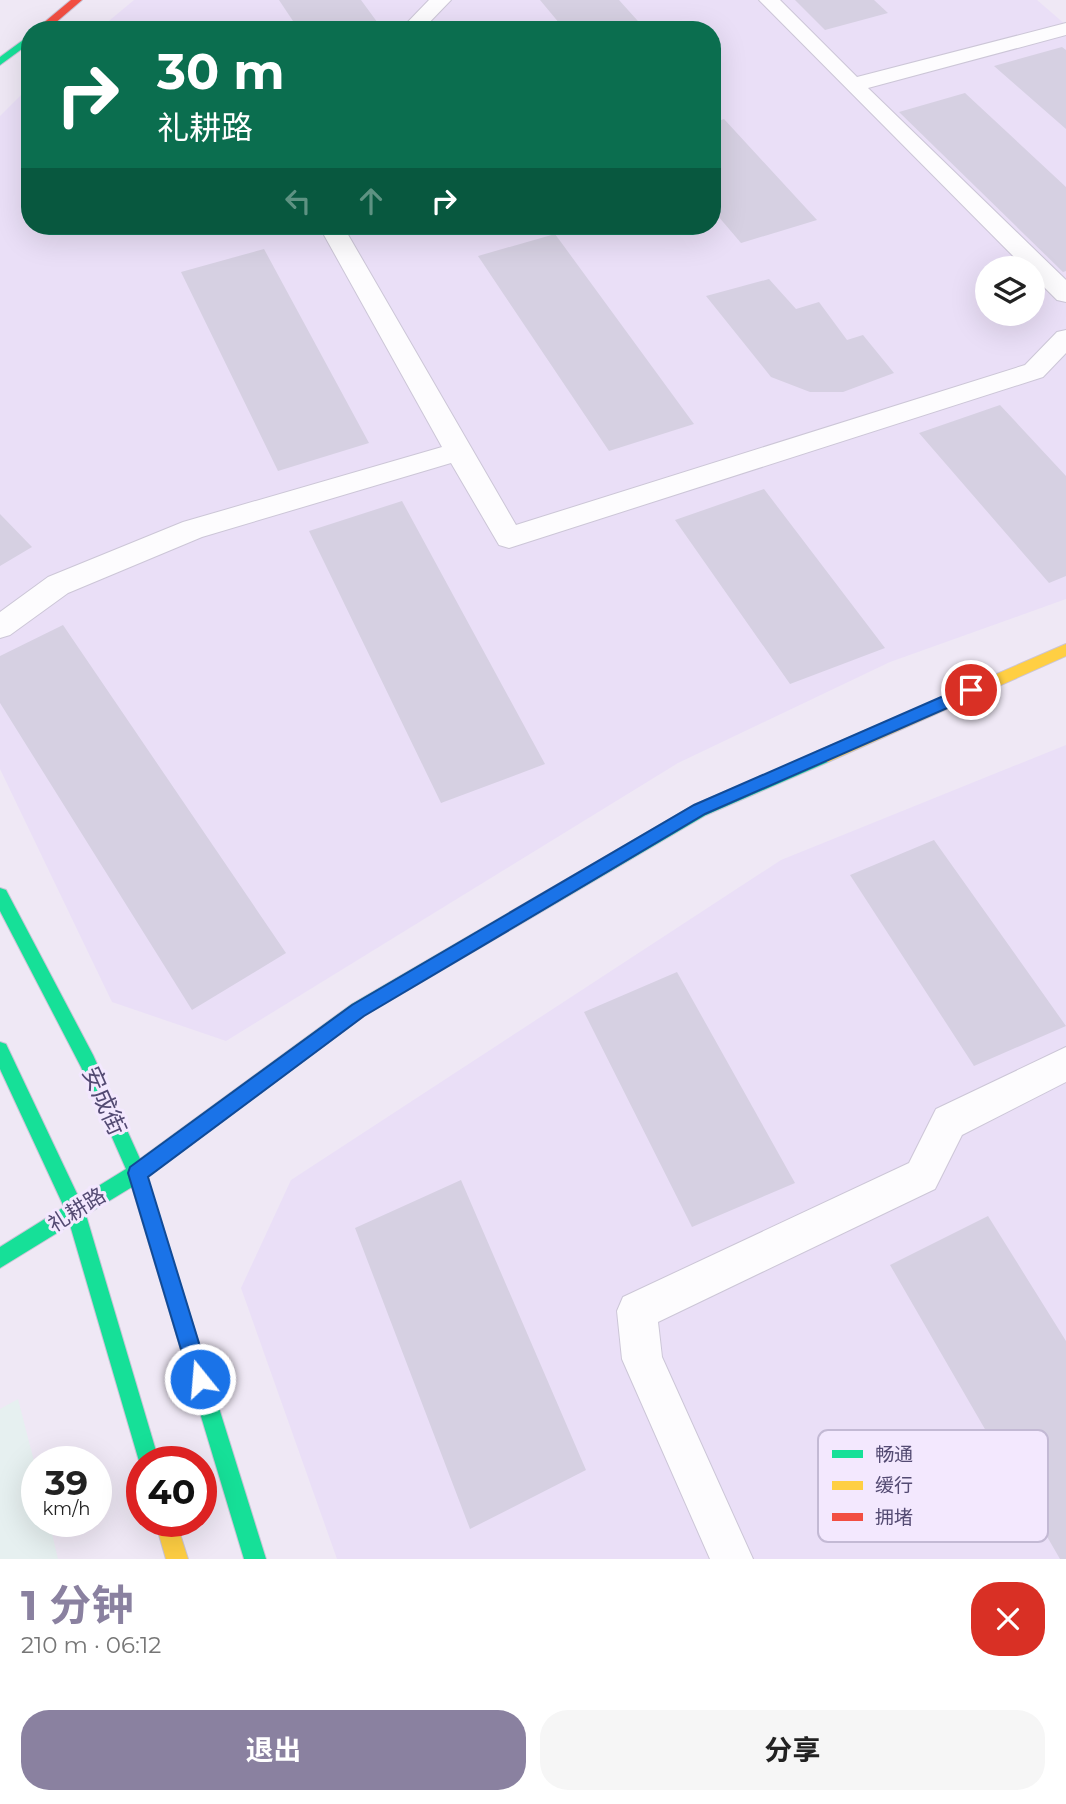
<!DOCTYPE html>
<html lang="zh">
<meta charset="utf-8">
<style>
:root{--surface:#fff;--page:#f6f6f6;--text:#222;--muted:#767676;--accent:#8a81a0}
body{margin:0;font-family:Montserrat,"Noto Sans SC",sans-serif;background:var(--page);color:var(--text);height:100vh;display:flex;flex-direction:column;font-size:26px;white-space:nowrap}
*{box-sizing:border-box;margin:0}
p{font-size:23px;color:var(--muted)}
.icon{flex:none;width:38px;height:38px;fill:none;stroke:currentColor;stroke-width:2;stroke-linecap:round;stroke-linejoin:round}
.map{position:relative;height:1559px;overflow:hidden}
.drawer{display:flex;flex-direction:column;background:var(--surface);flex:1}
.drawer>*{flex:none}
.banner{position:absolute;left:21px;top:21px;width:700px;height:214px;border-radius:28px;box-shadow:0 7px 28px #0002;background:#0b6e4f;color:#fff;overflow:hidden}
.tools{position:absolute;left:975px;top:256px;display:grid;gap:14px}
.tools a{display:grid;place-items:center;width:70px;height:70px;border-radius:50%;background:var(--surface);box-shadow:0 7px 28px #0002;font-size:35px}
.speed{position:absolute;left:21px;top:1446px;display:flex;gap:14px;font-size:35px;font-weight:700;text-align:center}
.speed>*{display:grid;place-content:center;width:91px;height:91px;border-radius:50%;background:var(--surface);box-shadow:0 7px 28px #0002;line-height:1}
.speed small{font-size:18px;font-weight:400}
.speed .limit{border:10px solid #d22;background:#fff;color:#111}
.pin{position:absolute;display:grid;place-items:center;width:60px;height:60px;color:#fff;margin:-30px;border:4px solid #fff;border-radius:50%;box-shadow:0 2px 7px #0007}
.me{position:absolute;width:77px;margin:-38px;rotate:343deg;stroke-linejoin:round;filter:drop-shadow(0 0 5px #0008)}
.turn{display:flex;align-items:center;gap:24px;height:147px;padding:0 21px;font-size:32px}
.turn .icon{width:91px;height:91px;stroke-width:2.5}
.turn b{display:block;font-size:49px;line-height:60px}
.lanes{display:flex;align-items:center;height:66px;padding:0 21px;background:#0003;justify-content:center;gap:35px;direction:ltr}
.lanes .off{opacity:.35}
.round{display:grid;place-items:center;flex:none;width:74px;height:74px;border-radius:28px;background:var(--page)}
.summary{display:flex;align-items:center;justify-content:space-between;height:119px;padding:0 21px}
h1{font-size:42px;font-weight:700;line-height:52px;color:var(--accent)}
.primary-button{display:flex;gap:14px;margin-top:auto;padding:14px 21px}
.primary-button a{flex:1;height:80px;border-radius:28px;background:var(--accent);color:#fff;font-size:28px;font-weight:700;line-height:80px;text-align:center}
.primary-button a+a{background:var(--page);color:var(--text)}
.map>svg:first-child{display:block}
.residential{fill:#eadff7;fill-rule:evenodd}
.education{fill:#e6f0f0}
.building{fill:#d6d0e2}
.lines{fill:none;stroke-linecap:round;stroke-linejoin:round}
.street-casing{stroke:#ccc6d7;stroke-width:2}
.fast-casing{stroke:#cbc4d6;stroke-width:2}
.slow-casing{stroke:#cbc4d6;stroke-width:2}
.jam-casing{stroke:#cbc4d6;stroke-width:2}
.street{fill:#fdfcfe;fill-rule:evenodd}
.fast{fill:#16e098;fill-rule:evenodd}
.slow{fill:#ffcf43;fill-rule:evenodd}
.jam{fill:#f24e42;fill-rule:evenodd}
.route{fill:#1a73e8;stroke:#114b97;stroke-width:2}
.labels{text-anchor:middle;stroke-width:6;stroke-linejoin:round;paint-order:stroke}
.street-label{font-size:21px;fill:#534a72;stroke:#f3e8fe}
.near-street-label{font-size:24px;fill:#534a72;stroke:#f3e8fe}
.key{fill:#f3e8fe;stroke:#c3b9d4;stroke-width:2}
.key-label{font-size:19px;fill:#534a72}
</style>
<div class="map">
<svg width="1066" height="1559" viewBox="0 0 1066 1559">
<rect width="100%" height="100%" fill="#efe8f5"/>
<path class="residential" d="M134 0H1037L1066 25V599L890 662 678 763 226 1041 112 1002 0 769V116L30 86V226H712V30H98ZM987 268H1032V313H987Z
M1066 745V1559H337L241 1288 291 1180 781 860Z"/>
<path class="education" d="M18 1399 37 1473V1521H49L58 1559H0V1409Z"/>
<path class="building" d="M279 0H361L383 30H299Z
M540 0H619L646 30H565Z
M795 0H874L888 13 825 30Z
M1062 47 1066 50V129L994 66Z
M965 93 1066 187V271L1063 272 899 112Z
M724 119 817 220 741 243 712 209V123Z
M555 234 694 424 609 451 478 256Z
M264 249 369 443 278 471 181 272Z
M769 279 796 309 819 302 847 340 863 335 894 373 843 392H810L771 377 706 296Z
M1000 405 1066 476V576L1049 583 919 433Z
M764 489 885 648 790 684 675 520Z
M402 501 545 764 441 803 309 531Z
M0 514 32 547 0 566Z
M63 625 286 953 192 1010 0 703V656Z
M934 840 1066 1026 974 1066 850 875Z
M677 972 795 1183 692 1227 584 1012Z
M461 1180 586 1470 470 1529 355 1228Z
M988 1216 1066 1341V1559H1060L890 1265Z"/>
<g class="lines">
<defs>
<path id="street" d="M429 0H451L422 30H400Z
M759 0H780L857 77 1066 23V35L868 88 1066 280V302L1057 300 1032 275V268H1025Z
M319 226H343L516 525 1025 365 1057 332 1066 330V353L1043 377 509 548 499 545 451 463 202 537 68 593 10 635 0 638V612L48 577 183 522 442 447Z
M1066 1047V1082L962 1135 935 1189 658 1322 662 1357 753 1559H710L622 1359 617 1311 623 1297 909 1163 936 1109Z"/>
<path id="fast" d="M30 35V43L0 65V57Z
M822 751 828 752 830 757 828 762 706 815 364 1016 147 1177 266 1559H244L132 1187 86 1215 159 1461H142V1468L139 1461 70 1225 0 1268V1247L64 1207 0 1069V1042L6 1044 79 1198 126 1169 81 1067 0 911V888L6 890 93 1055 140 1159 352 1004 694 805Z"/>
<path id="slow" d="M1066 644V656L828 762H816L814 757 816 752Z
M155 1521H176L188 1559H166Z"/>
<path id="jam" d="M71 0H82L47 30H35Z"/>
</defs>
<use href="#street" class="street-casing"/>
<use href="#fast" class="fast-casing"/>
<use href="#slow" class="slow-casing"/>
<use href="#jam" class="jam-casing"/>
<use href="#street" class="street"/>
<use href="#fast" class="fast"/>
<use href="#slow" class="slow"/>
<use href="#jam" class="jam"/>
</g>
<path class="route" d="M971 684 979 690 977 695 705 814 364 1016 148 1177 210 1379 207 1386 200 1389 192 1386 128 1173 130 1167 352 1005 694 805Z"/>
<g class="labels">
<g class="street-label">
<text transform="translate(77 1210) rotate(-32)" y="7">礼耕路</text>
</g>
<g class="near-street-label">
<text transform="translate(104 1101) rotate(66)" y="8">安成街</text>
</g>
</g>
<rect x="818" y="1430" width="230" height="112" rx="10" class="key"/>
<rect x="832" y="1450" width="31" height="8" fill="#16e098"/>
<rect x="832" y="1481" width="31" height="9" fill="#ffcf43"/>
<rect x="832" y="1513" width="31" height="8" fill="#f24e42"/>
<g class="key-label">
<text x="875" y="1461">畅通</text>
<text x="875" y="1492">缓行</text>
<text x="875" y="1524">拥堵</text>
</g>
</svg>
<div class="tools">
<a><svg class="icon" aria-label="layers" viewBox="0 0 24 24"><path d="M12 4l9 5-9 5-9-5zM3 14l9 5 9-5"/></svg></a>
</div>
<div class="speed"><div>39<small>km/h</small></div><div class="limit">40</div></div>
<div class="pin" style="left:971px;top:690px;background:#d93025"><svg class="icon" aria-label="arrive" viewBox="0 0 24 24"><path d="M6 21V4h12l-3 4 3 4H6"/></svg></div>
<svg class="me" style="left:200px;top:1379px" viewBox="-20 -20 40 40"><circle r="17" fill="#1a73e8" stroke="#fff" stroke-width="3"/><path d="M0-11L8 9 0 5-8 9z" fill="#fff"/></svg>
<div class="banner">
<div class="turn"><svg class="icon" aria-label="right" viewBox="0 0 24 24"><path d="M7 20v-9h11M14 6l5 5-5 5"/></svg><div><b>30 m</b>礼耕路</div></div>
<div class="lanes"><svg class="icon off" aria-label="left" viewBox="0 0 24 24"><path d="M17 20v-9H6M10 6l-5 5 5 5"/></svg><svg class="icon off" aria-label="ahead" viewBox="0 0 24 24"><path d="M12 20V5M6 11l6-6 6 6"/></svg><svg class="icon" aria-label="right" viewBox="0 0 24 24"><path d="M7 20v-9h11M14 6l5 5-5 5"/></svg></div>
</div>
</div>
<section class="drawer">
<div class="summary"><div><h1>1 分钟</h1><p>210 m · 06:12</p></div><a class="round" style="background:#d93025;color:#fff"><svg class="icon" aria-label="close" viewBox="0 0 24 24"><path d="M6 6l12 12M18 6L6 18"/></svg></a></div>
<div class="primary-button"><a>退出</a><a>分享</a></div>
</section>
